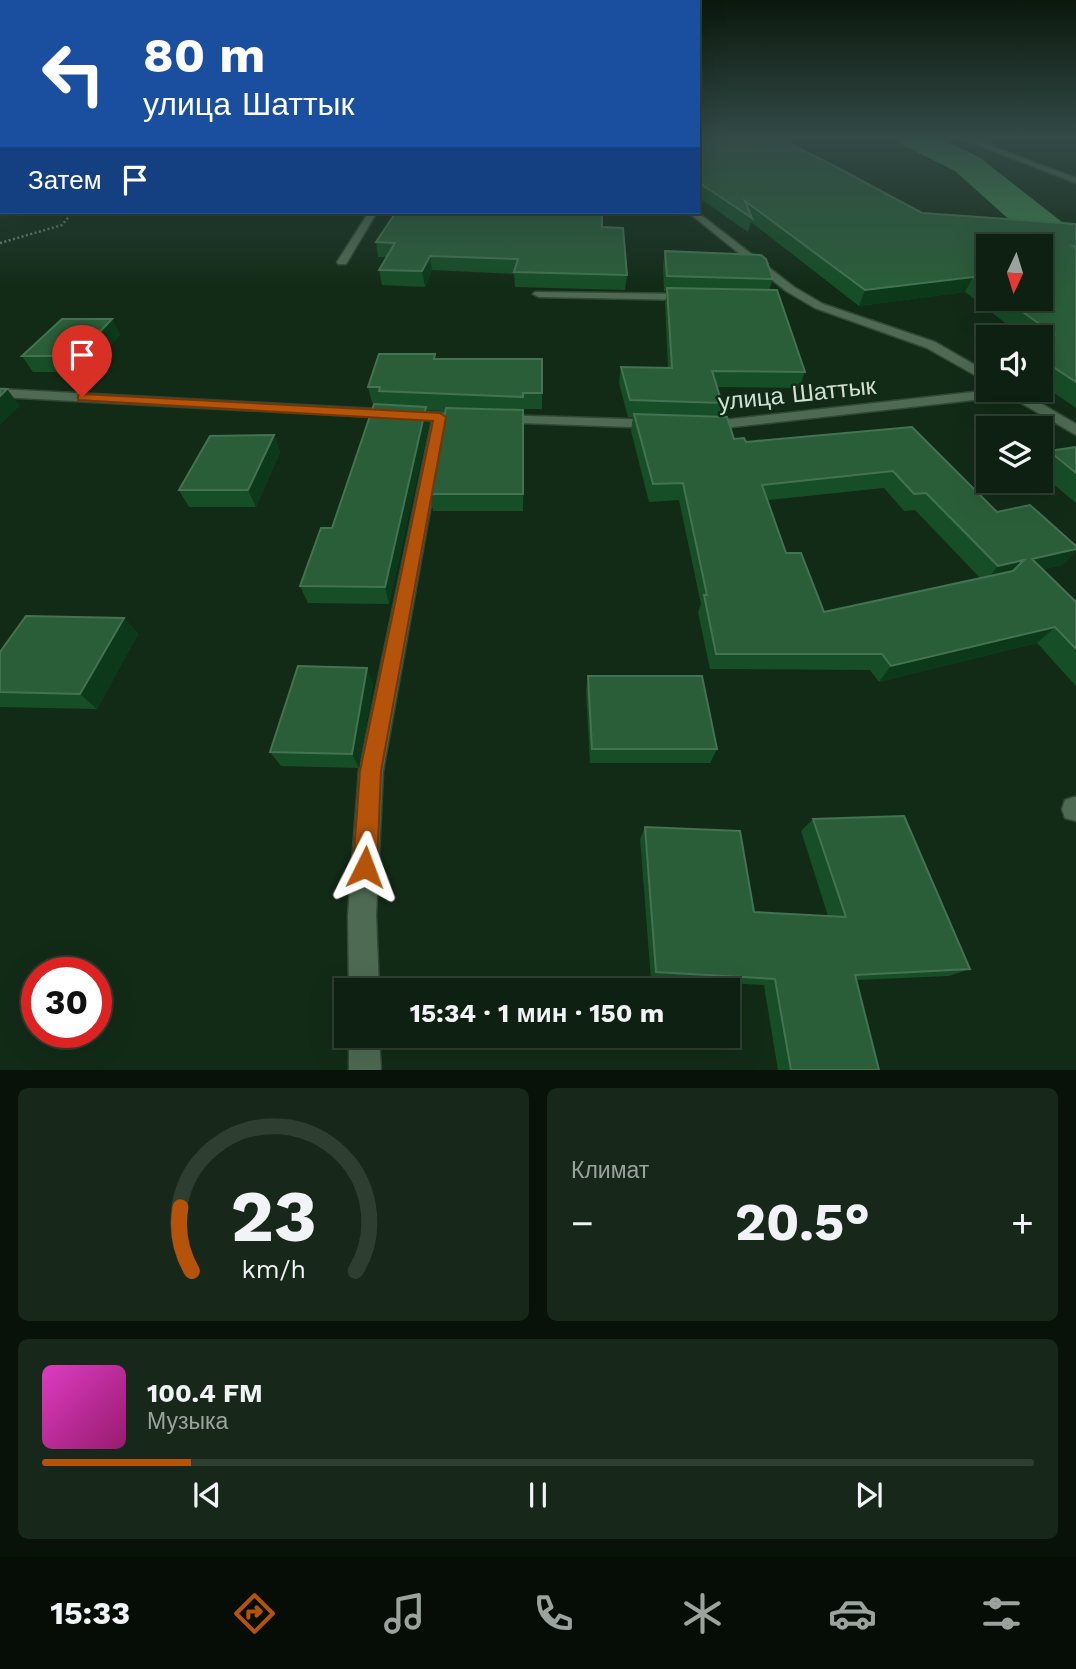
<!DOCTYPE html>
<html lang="ru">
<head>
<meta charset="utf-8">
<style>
	body { margin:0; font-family:"Work Sans",sans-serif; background:#17281a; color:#f1f3f6; height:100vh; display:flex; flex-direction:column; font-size:26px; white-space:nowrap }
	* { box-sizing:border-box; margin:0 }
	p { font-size:23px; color:#9ba39f }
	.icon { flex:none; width:38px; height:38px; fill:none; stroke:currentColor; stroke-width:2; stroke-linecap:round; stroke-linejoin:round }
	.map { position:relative; height:1070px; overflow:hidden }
	.drawer { display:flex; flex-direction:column; gap:18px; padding:18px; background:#081209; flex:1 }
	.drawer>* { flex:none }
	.top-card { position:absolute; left:0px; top:0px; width:700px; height:214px; box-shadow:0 7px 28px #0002,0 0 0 2px #2e3e31; background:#1a4fa0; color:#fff; overflow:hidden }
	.needle { width:46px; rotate:184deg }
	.tools { position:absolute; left:976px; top:234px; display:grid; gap:14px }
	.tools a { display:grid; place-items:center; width:77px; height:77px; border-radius:0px; background:#0e2011; box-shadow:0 7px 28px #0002,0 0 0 2px #2e3e31; font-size:35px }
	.speed { position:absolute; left:21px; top:957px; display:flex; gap:14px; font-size:35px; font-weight:700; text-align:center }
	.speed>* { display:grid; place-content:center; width:91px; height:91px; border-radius:50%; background:#0e2011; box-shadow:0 7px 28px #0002,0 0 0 2px #2e3e31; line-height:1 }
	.speed .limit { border:10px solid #d22; background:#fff; color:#111 }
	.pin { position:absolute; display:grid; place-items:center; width:60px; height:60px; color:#fff; margin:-72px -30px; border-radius:50% 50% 50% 0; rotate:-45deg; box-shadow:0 0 7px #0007 }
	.pin .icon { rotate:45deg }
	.me { position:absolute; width:77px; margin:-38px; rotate:3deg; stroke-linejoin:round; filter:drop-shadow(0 0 5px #0008) }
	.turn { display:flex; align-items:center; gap:24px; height:147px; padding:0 28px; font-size:32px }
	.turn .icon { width:91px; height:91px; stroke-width:2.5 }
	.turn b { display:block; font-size:49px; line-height:60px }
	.then { display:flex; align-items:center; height:66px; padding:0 28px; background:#0003; gap:14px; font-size:26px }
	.big { font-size:52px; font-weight:700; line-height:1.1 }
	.drawer .tile { flex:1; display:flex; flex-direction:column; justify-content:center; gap:10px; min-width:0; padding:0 24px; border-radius:10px; background:#17281a }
	.drawer .dial { align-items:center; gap:0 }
	.dial svg { height:182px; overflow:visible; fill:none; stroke:#2e3e31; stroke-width:7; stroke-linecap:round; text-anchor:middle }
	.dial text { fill:#f1f3f6; stroke:none }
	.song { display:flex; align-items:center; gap:21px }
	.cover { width:84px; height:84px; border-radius:10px; background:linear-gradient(135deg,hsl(310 70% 55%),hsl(320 70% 35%)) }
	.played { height:7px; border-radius:4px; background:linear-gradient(90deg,#b45309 15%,#2e3e31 15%) }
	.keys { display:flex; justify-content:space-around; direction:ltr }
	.heat { display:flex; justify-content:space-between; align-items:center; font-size:38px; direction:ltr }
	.drawer .tiles { flex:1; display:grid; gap:18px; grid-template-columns:1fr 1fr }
	.tile:last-child { grid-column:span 2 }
	.trip { position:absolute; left:334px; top:978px; width:406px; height:70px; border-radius:0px; background:#0e2011; box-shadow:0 7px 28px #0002,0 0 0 2px #2e3e31; font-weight:700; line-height:70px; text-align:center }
	.menu { display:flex; height:112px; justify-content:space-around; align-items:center; background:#060d07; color:#9ba39f }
	.menu .icon { width:49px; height:49px }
	.menu .on { color:#b45309 }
	.menu b { font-size:32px; color:#f1f3f6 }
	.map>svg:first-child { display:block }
</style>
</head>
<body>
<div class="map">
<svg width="1076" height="1071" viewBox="0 0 1076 1071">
	<rect width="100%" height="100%" fill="#122b17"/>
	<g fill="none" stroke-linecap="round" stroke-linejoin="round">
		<!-- river -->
		<path fill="#3d834b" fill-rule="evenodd" d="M896 137H937L979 157 1076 233V269L1060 265 955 171 901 144Z"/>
		<defs>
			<path id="minor" d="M957 137H966L1076 178V183Z
				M369 212H377L346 264H338L337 262Z
				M688 212H697L794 287 823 304 935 342 989 373V383L927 348 815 308 786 291Z
				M535 292 687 294 693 297 687 300 539 297 533 294Z
				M0 389 468 414 475 418 468 422 446 421 383 771 376 915 379 990H349L348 915 359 771 432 420 0 397Z
				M991 390H1018L1076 424V435L1009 396 706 430 699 426 706 422Z
				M499 415 657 420 664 424 657 428 494 422 492 419Z
				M1074 797H1076V821L1065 818 1062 809 1065 800Z
				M349 1036H379L381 1071H349Z"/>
		</defs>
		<!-- minor casing -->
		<use href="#minor" stroke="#314835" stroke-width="3"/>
		<!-- path -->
		<path stroke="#6f8372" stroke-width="2.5" stroke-dasharray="2 2.5" stroke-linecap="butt" d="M0 243 62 225 71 214 66 212"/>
		<!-- minor -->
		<use href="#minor" fill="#4e6a52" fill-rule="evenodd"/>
	</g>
	<!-- wall -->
	<path fill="#164e27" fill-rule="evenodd" d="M698 137 922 213 1076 224V408L1041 384V338H1025L965 292 859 306 751 222 748 232 698 197ZM989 247 1041 299H989Z
		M602 227 627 275 625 290 515 287 514 274 432 270 425 287 382 285 379 270 386 257H378L376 242Z
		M665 251 773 279 769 290 805 372 799 388 717 387 722 403 719 416 734 439 746 442 912 427 997 512 1076 546V551L1062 565 1043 569 1076 602V686L1037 643 879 682 870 670 710 669 698 612 701 604 679 500 649 502 631 431 633 417H628L619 383 621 367 668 368 665 303 667 291H664L663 266ZM884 488 904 511 915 510 980 578 824 612 786 553 768 500Z
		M112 319 120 335 87 372H33L22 356Z
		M436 359H542V409H524L523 511H433L430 494 445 411 427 410 429 423 389 604 308 603 300 586 332 528 382 404 372 403 368 387Z
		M274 435 280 452 256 507H189L179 490Z
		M1076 447V503L1041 474V461L1049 451Z
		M124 618 138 634 97 709 0 707V652Z
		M588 676 717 749 710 763H590L586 691Z
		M373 683 359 768 281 766 270 752Z
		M813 819 970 969 949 976 857 980 879 1070H778L764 985 651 979 640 839 645 827 754 912 828 916 801 831Z"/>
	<!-- shaded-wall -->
	<path fill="#0c3919" d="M0 157H2V172L0 173Z
		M430 256 432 270 425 287 422 271Z
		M973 277 965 292 859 306 865 290Z
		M112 319 120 335 87 372 77 356Z
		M7 389 20 406 0 425V396Z
		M426 407 429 423 389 604 385 587Z
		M274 435 280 452 256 507 248 490Z
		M1076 549V551L1062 565 1017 575 1032 559Z
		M1024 560 1009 577 984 583 998 566Z
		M124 618 138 634 97 709 80 694Z
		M1055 627 1037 643 879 682 891 666Z
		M367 668 373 683 359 768 352 754Z"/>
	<!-- building -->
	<path fill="#2a5e39" stroke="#447252" stroke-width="2" fill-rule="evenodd" d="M0 137H2V157H0Z
		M698 137H775L825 161 922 213 1076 224V246H1073L1076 249V382L1041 359V338H1030L1054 334 1004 299H1041V247H989V288L973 277 865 290 745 201 752 218 698 182Z
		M396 212H602V227L623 228 627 275 514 272 518 259 430 256 422 271 379 270 395 243 376 242Z
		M665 251 761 255 766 259 773 279 667 276Z
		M667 288 777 290 805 372 712 371 722 403 630 400 621 367 672 368Z
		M62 319H112L77 356H22Z
		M379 354H435L434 359H542V393H523V397L379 391 380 387H368Z
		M0 389H7L0 396Z
		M374 404 426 407 385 587 300 586 321 528H332Z
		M446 408 523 410V494H430Z
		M634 414 727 417 734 439 744 438 746 442 912 427 997 512 1030 505 1076 546V549L1032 559 1076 602V649L1055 627 891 666 882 654H716L704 595H707L683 483 653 484ZM893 471 914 494 926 493 998 566 1024 560 1013 571 824 612 801 553H786L762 485Z
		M274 435 248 490H179L210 436Z
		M1076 447V473L1049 451Z
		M26 616 124 618 80 694 0 692V652Z
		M298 666 367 668 352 754 270 752Z
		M588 676H702L717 749H592Z
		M904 816 970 969 855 975 879 1070H791L775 979 656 972 645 827 740 831 754 912 846 917 813 819Z"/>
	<!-- sky -->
	<linearGradient id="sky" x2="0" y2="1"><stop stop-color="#0a180d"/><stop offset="0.48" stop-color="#334a47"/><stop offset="1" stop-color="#334a47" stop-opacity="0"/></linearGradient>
	<rect width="1076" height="287" fill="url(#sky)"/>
	<!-- route -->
	<path fill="#b45309" stroke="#753606" stroke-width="2" d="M82 394 440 413 446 417 381 771 377 867 374 876 365 879 357 876 353 867 360 771 433 421 78 400V395Z"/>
	<g text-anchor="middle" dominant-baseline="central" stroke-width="5" stroke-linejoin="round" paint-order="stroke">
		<!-- street labels -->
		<g font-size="24" fill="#d1e0d3" stroke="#122b17">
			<text transform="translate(797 394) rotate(-6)">улица Шаттык</text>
		</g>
	</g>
</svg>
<div class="tools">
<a><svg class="needle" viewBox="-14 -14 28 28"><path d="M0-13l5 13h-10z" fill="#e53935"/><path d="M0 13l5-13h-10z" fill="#9ba39f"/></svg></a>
<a><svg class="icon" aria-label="sound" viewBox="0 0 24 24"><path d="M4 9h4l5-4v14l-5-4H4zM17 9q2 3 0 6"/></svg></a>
<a><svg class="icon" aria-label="layers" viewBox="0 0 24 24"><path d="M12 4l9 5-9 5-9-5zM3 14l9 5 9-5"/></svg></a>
</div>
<div class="speed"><div class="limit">30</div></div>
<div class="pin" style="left:82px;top:397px;background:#d93025"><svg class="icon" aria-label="arrive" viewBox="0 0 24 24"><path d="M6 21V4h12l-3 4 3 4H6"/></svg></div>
<svg class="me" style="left:365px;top:867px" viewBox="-20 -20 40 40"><path d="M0-17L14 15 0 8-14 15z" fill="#b45309" stroke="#fff" stroke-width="4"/></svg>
<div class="trip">15:34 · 1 мин · 150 m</div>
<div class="top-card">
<div class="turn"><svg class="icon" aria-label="left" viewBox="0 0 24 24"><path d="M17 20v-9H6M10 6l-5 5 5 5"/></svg><div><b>80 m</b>улица Шаттык</div></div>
<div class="then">Затем<svg class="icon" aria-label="arrive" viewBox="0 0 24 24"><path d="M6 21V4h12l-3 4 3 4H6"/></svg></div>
</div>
</div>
<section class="drawer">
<div class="tiles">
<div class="tile dial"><svg viewBox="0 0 100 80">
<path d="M14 69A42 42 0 1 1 86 69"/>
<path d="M14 69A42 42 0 0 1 9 41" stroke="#b45309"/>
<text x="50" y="56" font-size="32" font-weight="700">23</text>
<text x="50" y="72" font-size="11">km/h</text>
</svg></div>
<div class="tile"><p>Климат</p>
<div class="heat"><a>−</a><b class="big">20.5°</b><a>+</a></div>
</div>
<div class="tile">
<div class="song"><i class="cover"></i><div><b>100.4 FM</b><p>Музыка</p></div></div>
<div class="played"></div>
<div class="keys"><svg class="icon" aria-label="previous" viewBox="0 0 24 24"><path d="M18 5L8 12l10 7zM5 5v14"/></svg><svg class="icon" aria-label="pause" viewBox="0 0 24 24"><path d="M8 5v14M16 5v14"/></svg><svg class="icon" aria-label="next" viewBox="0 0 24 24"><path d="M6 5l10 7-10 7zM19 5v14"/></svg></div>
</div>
</div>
</section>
<nav class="menu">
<b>15:33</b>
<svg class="icon on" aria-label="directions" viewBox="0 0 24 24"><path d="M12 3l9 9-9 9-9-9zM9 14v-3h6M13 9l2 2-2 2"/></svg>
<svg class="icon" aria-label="music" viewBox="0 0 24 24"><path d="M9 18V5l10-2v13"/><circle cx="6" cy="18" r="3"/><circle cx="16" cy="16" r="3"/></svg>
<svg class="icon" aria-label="phone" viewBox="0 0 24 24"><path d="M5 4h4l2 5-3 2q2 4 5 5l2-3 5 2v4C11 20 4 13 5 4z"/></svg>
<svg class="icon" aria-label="climate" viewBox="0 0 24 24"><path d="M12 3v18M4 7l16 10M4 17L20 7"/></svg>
<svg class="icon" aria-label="car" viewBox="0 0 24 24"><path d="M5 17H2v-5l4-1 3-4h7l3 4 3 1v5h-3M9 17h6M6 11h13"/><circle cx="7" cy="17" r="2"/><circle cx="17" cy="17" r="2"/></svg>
<svg class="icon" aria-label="filters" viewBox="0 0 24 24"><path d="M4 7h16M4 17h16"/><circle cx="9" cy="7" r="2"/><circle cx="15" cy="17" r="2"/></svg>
</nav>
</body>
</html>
